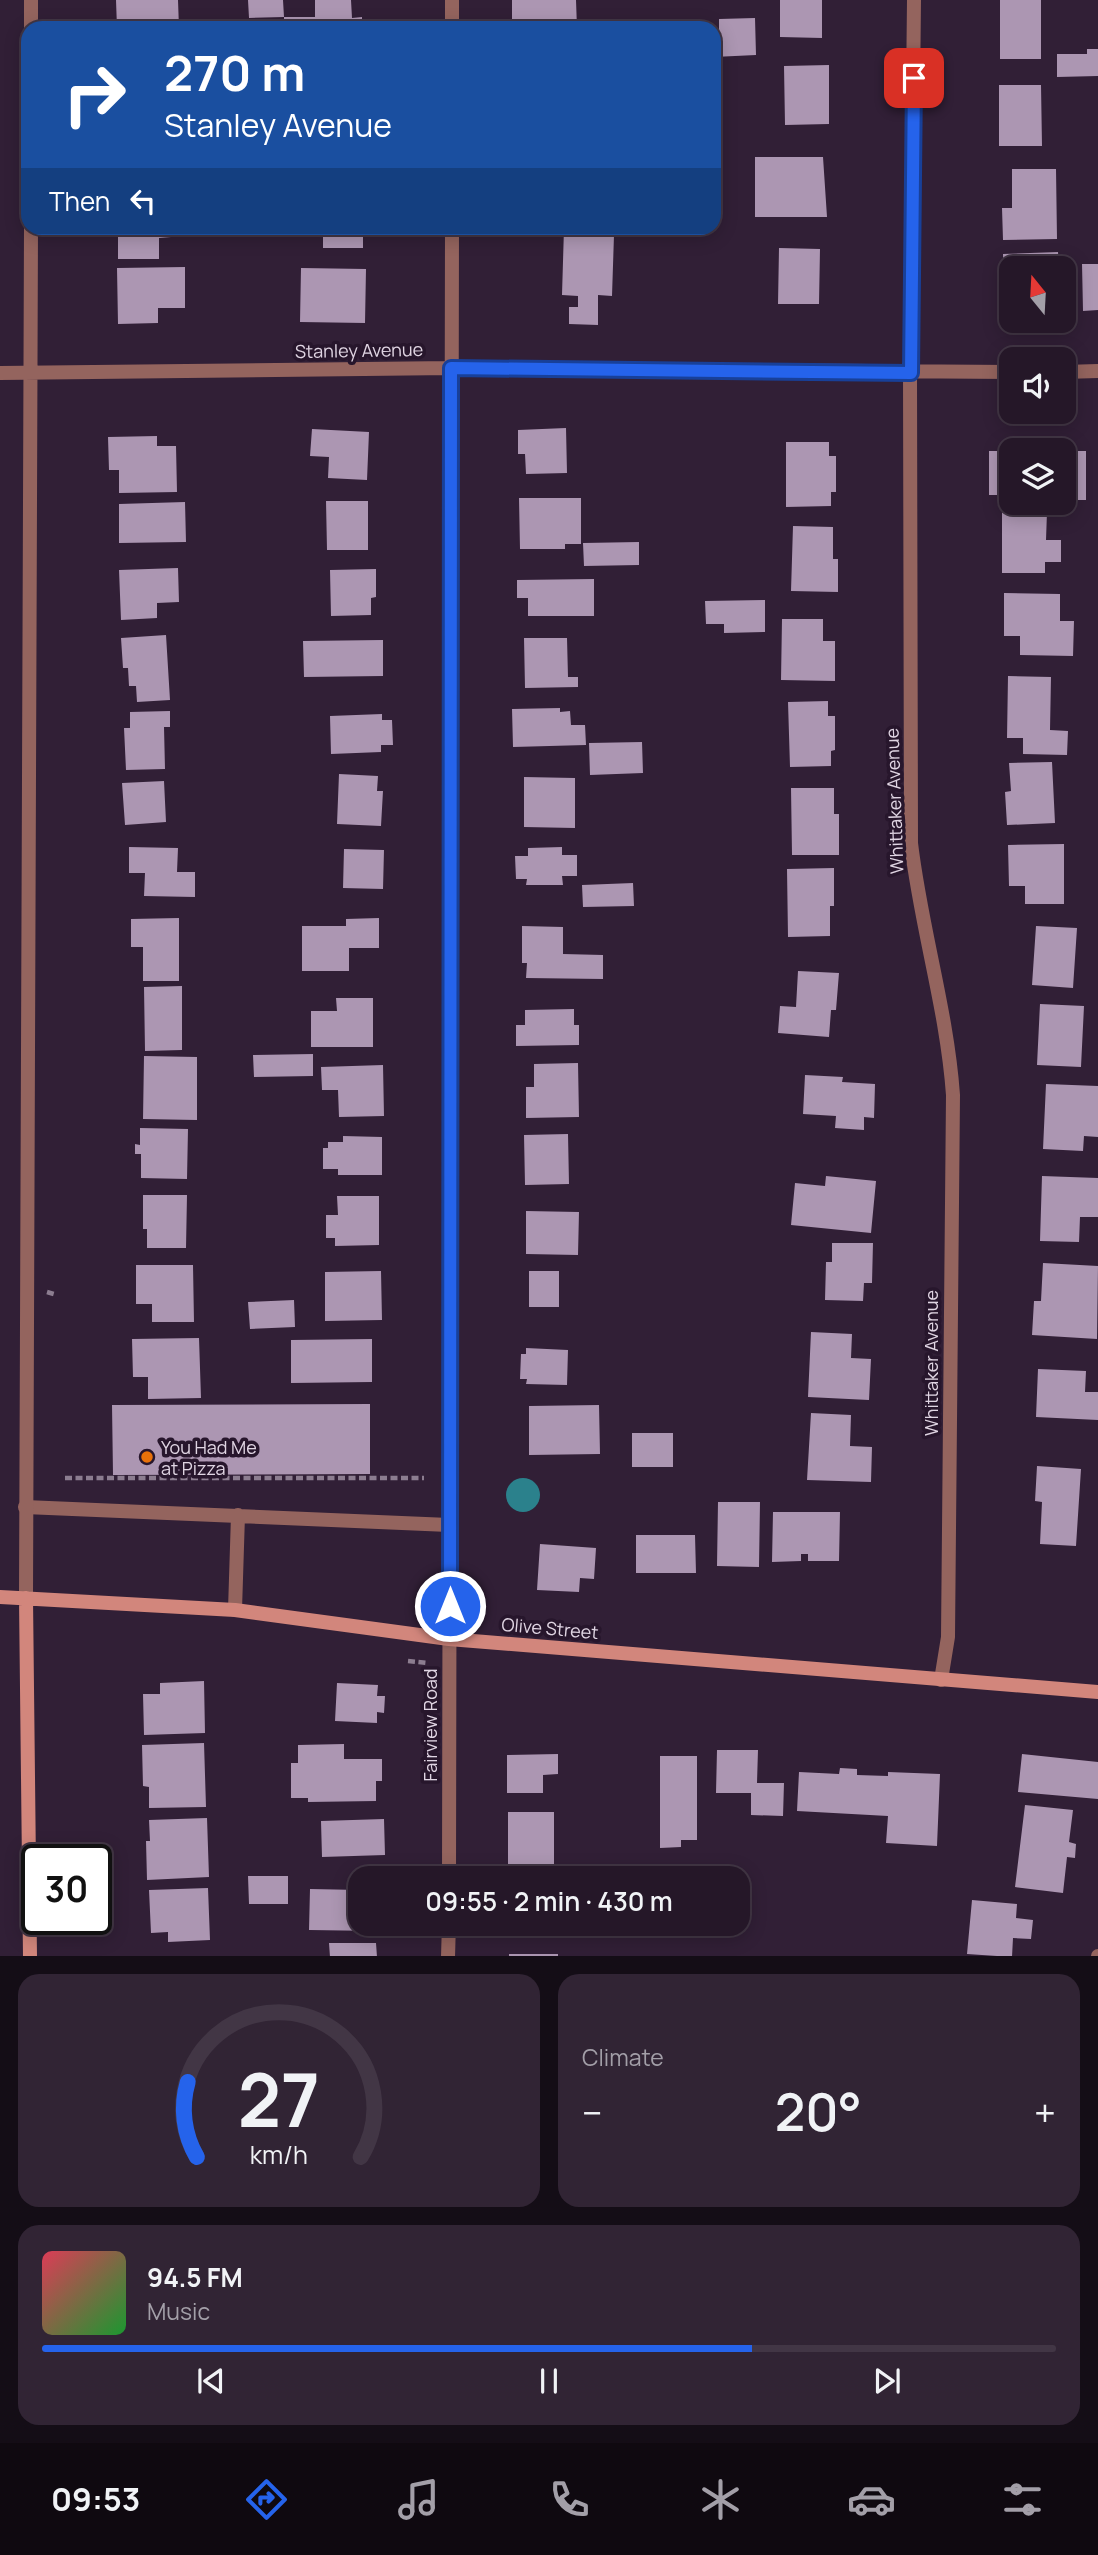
<!DOCTYPE html>
<html lang="en">
<head>
<meta charset="utf-8">
<style>
	body { margin:0; font-family:Manrope,sans-serif; background:#312434; color:#f1f3f6; height:100vh; display:flex; flex-direction:column; font-size:26px; white-space:nowrap }
	* { box-sizing:border-box; margin:0 }
	p { font-size:23px; color:#a39fa8 }
	.icon { flex:none; width:38px; height:38px; fill:none; stroke:currentColor; stroke-width:2; stroke-linecap:round; stroke-linejoin:round }
	.map { position:relative; height:1956px; overflow:hidden }
	.sheet { display:flex; flex-direction:column; gap:18px; padding:18px; background:#140d16; flex:1 }
	.sheet>* { flex:none }
	.top-card { position:absolute; left:21px; top:21px; width:700px; height:214px; border-radius:21px; box-shadow:0 4px 18px #0003,0 0 0 2px #423645; background:#1a4fa0; color:#fff; overflow:hidden }
	.needle { width:46px; rotate:342deg }
	.controls { position:absolute; left:999px; top:256px; display:grid; gap:14px }
	.controls a { display:grid; place-items:center; width:77px; height:77px; border-radius:14px; background:#251728; box-shadow:0 4px 18px #0003,0 0 0 2px #423645; font-size:35px }
	.speed { position:absolute; left:21px; top:1844px; display:flex; gap:14px; font-size:35px; font-weight:700; text-align:center }
	.speed>* { display:grid; place-content:center; width:91px; height:91px; border-radius:50%; background:#251728; box-shadow:0 4px 18px #0003,0 0 0 2px #423645; line-height:1 }
	.speed .limit { border:4px solid #111; border-radius:10px; background:#fff; color:#111 }
	.pin { position:absolute; display:grid; place-items:center; width:60px; height:60px; color:#fff; margin:-30px; border-radius:14px; box-shadow:0 4px 10px #0006 }
	.me { position:absolute; width:77px; margin:-38px; rotate:0deg; stroke-linejoin:round; filter:drop-shadow(0 0 5px #0008) }
	.turn { display:flex; align-items:center; gap:24px; height:147px; padding:0 28px; font-size:32px }
	.turn .icon { width:91px; height:91px; stroke-width:2.5 }
	.turn b { display:block; font-size:49px; line-height:60px }
	.then { display:flex; align-items:center; height:66px; padding:0 28px; background:#0003; gap:14px; font-size:26px }
	.big { font-size:52px; font-weight:600; line-height:1.1 }
	.sheet .tile { flex:1; display:flex; flex-direction:column; justify-content:center; gap:10px; min-width:0; padding:0 24px; border-radius:21px; background:#312434 }
	.sheet .dial { align-items:center; gap:0 }
	.dial svg { height:182px; overflow:visible; fill:none; stroke:#423645; stroke-width:7; stroke-linecap:round; text-anchor:middle }
	.dial text { fill:#f1f3f6; stroke:none }
	.song { display:flex; align-items:center; gap:21px }
	.cover { width:84px; height:84px; border-radius:10px; background:linear-gradient(135deg,hsl(350 70% 55%),hsl(130 70% 35%)) }
	.played { height:7px; border-radius:4px; background:linear-gradient(90deg,#2563eb 70%,#423645 70%) }
	.keys { display:flex; justify-content:space-around; direction:ltr }
	.heat { display:flex; justify-content:space-between; align-items:center; font-size:38px; direction:ltr }
	.sheet .tiles { flex:1; display:grid; gap:18px; grid-template-columns:1fr 1fr }
	.tile:last-child { grid-column:span 2 }
	.trip { position:absolute; left:348px; top:1866px; width:402px; height:70px; border-radius:21px; background:#251728; box-shadow:0 4px 18px #0003,0 0 0 2px #423645; font-weight:600; line-height:70px; text-align:center }
	.dock { display:flex; height:112px; justify-content:space-around; align-items:center; background:#0f0910; color:#a39fa8 }
	.dock .icon { width:49px; height:49px }
	.dock .on { color:#2563eb }
	.dock b { font-size:32px; color:#f1f3f6 }
	.map>svg:first-child { display:block }
</style>
</head>
<body>
<div class="map">
<svg width="1098" height="1957" viewBox="0 0 1098 1957">
	<rect width="100%" height="100%" fill="#311f36"/>
	<!-- water -->
	<path fill="#2b818c" d="M506 1495a17 17 0 1 1 34 0a17 17 0 1 1-34 0Z"/>
	<!-- building -->
	<path fill="#ac96b2" d="M116 0H178L179 28H117Z
		M248 0H283L284 17H315V0H351L352 18 362 17V28H284V17L249 18Z
		M512 0H576L577 28H512Z
		M780 0H822V38L780 37Z
		M1000 0H1041V59H1000Z
		M755 18 756 55 714 57V34H719V19Z
		M1087 49H1098V76L1057 77V54H1087Z
		M829 65V124L785 125 784 66Z
		M999 85H1041L1042 146H999Z
		M755 157H823L827 217H755Z
		M1012 169H1056L1057 239 1003 240 1002 208H1012Z
		M110 228H171V237L159 238V259H118V237H110Z
		M323 228H363V248H323Z
		M564 228H626L625 235H614L612 296 598 295V325L569 324V307H578V296L562 295Z
		M779 248 820 249 819 304H778Z
		M1058 252 1059 268H1012V293L1004 294 1003 254Z
		M1082 264H1098V310L1083 311Z
		M185 267V308H158V323L118 324 117 268Z
		M301 268 366 269 365 323 300 322Z
		M566 428 567 473 526 474 525 454H518V430Z
		M312 429 369 432 367 480 328 478 329 457 310 456Z
		M157 436V446H176L177 492 119 493V470H109L108 437Z
		M786 442H829V456H836V492H831V506L786 507Z
		M989 451H1012V495H989Z
		M1064 451H1086V500H1064Z
		M519 498H581V544H565V549H520Z
		M326 501H368V550H327Z
		M185 502 186 542 119 543V504Z
		M1002 512H1047L1046 540H1061V562H1045V573H1002Z
		M793 526 833 527V559H838V592L791 591Z
		M639 542V565L584 566 583 543Z
		M178 568 179 602 157 603V618L121 620 119 570Z
		M376 569V597L371 598V615L331 616 330 570Z
		M594 579V616H528V598H517V580Z
		M1004 593 1060 594V621H1074L1073 656 1020 655V636H1004Z
		M765 600V632L724 633V624H706L705 601Z
		M782 619H823V641H835V681L781 680Z
		M166 635 170 700 137 702 136 686H129L128 668H123L121 638Z
		M524 638H567L568 677H578V687L525 688Z
		M383 640V676L304 677 303 641Z
		M1008 676 1051 677 1050 730 1068 731 1067 755 1023 754V738H1007Z
		M828 701V716H835V750L831 751V766L790 767 788 702Z
		M560 708V712L570 711 571 725H585L586 745 513 747 512 709Z
		M170 711V727H164L165 769 126 770 124 728H130V712Z
		M382 714V720H392L393 745H381V752L331 754 330 716Z
		M642 742 643 773 590 775 589 743Z
		M1052 762 1055 823 1007 825 1005 792 1011 791 1009 763Z
		M339 774 378 776 377 791H383L381 826 337 824Z
		M524 777 575 778V828L524 827Z
		M164 781 166 822 125 825 122 783Z
		M791 788H834V814H839V855H792Z
		M1064 844V904H1025V886H1009L1008 845Z
		M129 847 178 848 177 872H195V897L144 896 145 873H129Z
		M562 847V855H577V876H562L563 885H526L527 879H516L515 856H528V848Z
		M344 849 384 850 383 889 343 888Z
		M834 868V906H830V936L788 937 787 869Z
		M633 883 634 906 583 907 582 885Z
		M179 918V981H143V947H131V919Z
		M379 918V948H349V971H302V926H346V919Z
		M522 926 563 927V954L603 955V979L526 978 527 963H522Z
		M1036 926 1077 928 1073 988 1032 985Z
		M798 971 839 973 836 1010H831L829 1037 778 1033 780 1006 796 1007Z
		M182 986V1050L145 1051 144 987Z
		M336 998H373V1047H311V1011H337Z
		M1040 1004 1084 1006 1081 1067 1037 1065Z
		M574 1009V1025H579V1045L516 1046V1025H525V1010Z
		M313 1054V1076L254 1077 253 1055Z
		M144 1056 197 1057V1120L143 1119Z
		M578 1063 579 1117 526 1118V1087H534V1064Z
		M383 1065 384 1116 339 1117 338 1090H322L321 1067Z
		M805 1075 843 1077 842 1082 875 1084 874 1118 864 1117V1130L835 1128 836 1116 803 1114Z
		M1046 1084 1098 1086V1137L1084 1136 1083 1151 1043 1149Z
		M140 1128 188 1129 187 1179 141 1178V1154H135V1144L140 1145Z
		M568 1134 569 1184 525 1185 524 1135Z
		M343 1136 382 1137V1175H338V1169H323V1148H328V1142H343Z
		M826 1176 876 1181 871 1233 791 1225 795 1183 825 1186Z
		M1042 1176 1098 1178V1217H1080L1079 1242 1040 1241Z
		M143 1195H187L186 1248H147V1229H143Z
		M337 1196H379V1245L335 1246V1238H326V1215H338Z
		M526 1211 579 1212 578 1255 526 1254Z
		M832 1243H873L872 1283H864L863 1301 825 1300 826 1262H832Z
		M1043 1263 1098 1266 1097 1339 1032 1335 1034 1301H1041Z
		M136 1265H193L194 1322H152V1304H136Z
		M381 1271 382 1320 325 1321V1272Z
		M529 1271H559V1307H529Z
		M294 1300 295 1327 250 1329 248 1302Z
		M811 1332 852 1334 851 1358 871 1359 869 1400 808 1397Z
		M199 1338 201 1398 148 1399V1377H133L132 1339Z
		M372 1339V1382L291 1383V1340Z
		M526 1348 568 1350 567 1385 526 1384 527 1379H520L521 1354H526Z
		M1038 1369 1086 1371 1085 1392H1098V1420L1036 1417Z
		M370 1404V1474L113 1475 112 1405Z
		M599 1405 600 1454 529 1455V1406Z
		M811 1413 851 1415 850 1446 872 1447 871 1482 807 1480Z
		M632 1433H673V1467H632Z
		M1037 1466 1081 1469 1076 1546 1040 1544 1042 1502 1035 1501Z
		M718 1502H760L759 1567 717 1566Z
		M773 1512H840L839 1561H808V1554H801V1561L772 1562Z
		M636 1535H695L696 1573H636Z
		M540 1544 596 1548 594 1579 580 1578 579 1592 537 1590Z
		M204 1681 205 1733 144 1735 143 1694H160V1683Z
		M337 1683 378 1685 377 1696H385L384 1713 377 1712V1723L335 1721Z
		M204 1743 206 1807 149 1808V1787L143 1786 142 1745Z
		M344 1744V1759H382V1781H376V1801L308 1802V1798H291V1763H298V1745Z
		M717 1750H758L757 1783H784L783 1816 751 1815V1793H716Z
		M558 1754V1774L543 1775V1793H507V1755Z
		M1022 1754 1098 1762V1799L1018 1792Z
		M660 1756H697V1840H681V1847L660 1848Z
		M840 1768 857 1769V1775L888 1776V1772L940 1774 937 1846 886 1843 888 1816 797 1811 799 1772 839 1774Z
		M1025 1805 1073 1810 1069 1842 1076 1844 1075 1858 1067 1857 1063 1893 1015 1887Z
		M508 1812H554V1869H508Z
		M207 1818 209 1877 147 1880 146 1841H150L149 1820Z
		M384 1819 385 1855 322 1857 321 1821Z
		M248 1876H288V1904H249Z
		M208 1888 210 1940 168 1942V1932L151 1933 149 1890Z
		M310 1889 360 1890V1923H377V1931L309 1930Z
		M972 1900 1017 1904 1016 1918 1033 1920 1031 1939 1013 1938 1012 1957 967 1954Z
		M329 1943H376L377 1957H330Z
		M509 1954H558V1957H509Z"/>
	<g fill="none" stroke-linecap="round" stroke-linejoin="round">
		<!-- path -->
		<path stroke="#8c7d90" stroke-width="4.5" stroke-dasharray="7 3.5" stroke-linecap="butt" d="M47 1292 57 1295
			M65 1478H424
			M408 1661 428 1663"/>
		<!-- lane -->
		<path stroke="#94645e" stroke-width="14" d="M25 1507 449 1525
			M235 1610 238 1515"/>
		<!-- street -->
		<path stroke="#94645e" stroke-width="14" d="M452 0V28
			M914 0 910 373 911 843C921 928 947 1010 953 1095L948 1637 941 1680
			M31 28V0
			M1064 372 1098 371
			M0 373 451 368 1012 372
			M26 1598 31 228
			M449 1878 452 228
			M448 1957 449 1923
			M1098 1957V1956"/>
		<!-- secondary -->
		<path stroke="#d2867c" stroke-width="14" d="M0 1597 235 1610 449 1639 1098 1692
			M26 1598 30 1957"/>
	</g>
	<g fill="none" stroke-linecap="round" stroke-linejoin="round">
		<defs>
			<path id="route" d="M450 1606 451 368 911 373 914 78"/>
		</defs>
		<!-- route casing -->
		<use href="#route" stroke="#184099" stroke-width="18"/>
		<!-- route -->
		<use href="#route" stroke="#2563eb" stroke-width="12"/>
	</g>
	<!-- markers -->
	<circle fill="#e8710a" stroke="#27162c" stroke-width="2.5" cx="147" cy="1457" r="7"/>
	<g text-anchor="middle" dominant-baseline="central" stroke-width="7" stroke-linejoin="round" paint-order="stroke">
		<!-- street labels -->
		<g font-size="18" fill="#e0d5e3" stroke="#27162c">
			<text transform="translate(359 350) rotate(-1)">Stanley Avenue</text>
			<text transform="translate(894 801) rotate(-92)">Whittaker Avenue</text>
			<text transform="translate(931 1363) rotate(-90)">Whittaker Avenue</text>
			<text transform="translate(550 1628) rotate(5)">Olive Street</text>
			<text transform="translate(430 1725) rotate(-90)">Fairview Road</text>
		</g>
		<!-- poi labels -->
		<g font-size="18" fill="#e0d5e3" stroke="#27162c" text-anchor="start">
			<text x="161" y="1447">You Had Me<tspan x="161" dy="21">at Pizza</tspan></text>
		</g>
	</g>
</svg>
<div class="controls">
<a><svg class="needle" viewBox="-14 -14 28 28"><path d="M0-13l5 13h-10z" fill="#e53935"/><path d="M0 13l5-13h-10z" fill="#a39fa8"/></svg></a>
<a><svg class="icon" aria-label="sound" viewBox="0 0 24 24"><path d="M4 9h4l5-4v14l-5-4H4zM17 9q2 3 0 6"/></svg></a>
<a><svg class="icon" aria-label="layers" viewBox="0 0 24 24"><path d="M12 4l9 5-9 5-9-5zM3 14l9 5 9-5"/></svg></a>
</div>
<div class="speed"><div class="limit">30</div></div>
<div class="pin" style="left:914px;top:78px;background:#d93025"><svg class="icon" aria-label="arrive" viewBox="0 0 24 24"><path d="M6 21V4h12l-3 4 3 4H6"/></svg></div>
<svg class="me" style="left:450px;top:1606px" viewBox="-20 -20 40 40"><circle r="17" fill="#2563eb" stroke="#fff" stroke-width="3"/><path d="M0-11L8 9 0 5-8 9z" fill="#fff"/></svg>
<div class="trip">09:55 · 2 min · 430 m</div>
<div class="top-card">
<div class="turn"><svg class="icon" aria-label="right" viewBox="0 0 24 24"><path d="M7 20v-9h11M14 6l5 5-5 5"/></svg><div><b>270 m</b>Stanley Avenue</div></div>
<div class="then">Then<svg class="icon" aria-label="left" viewBox="0 0 24 24"><path d="M17 20v-9H6M10 6l-5 5 5 5"/></svg></div>
</div>
</div>
<section class="sheet">
<div class="tiles">
<div class="tile dial"><svg viewBox="0 0 100 80">
<path d="M14 69A42 42 0 1 1 86 69"/>
<path d="M14 69A42 42 0 0 1 10 36" stroke="#2563eb"/>
<text x="50" y="56" font-size="32" font-weight="700">27</text>
<text x="50" y="72" font-size="11">km/h</text>
</svg></div>
<div class="tile"><p>Climate</p>
<div class="heat"><a>−</a><b class="big">20°</b><a>+</a></div>
</div>
<div class="tile">
<div class="song"><i class="cover"></i><div><b>94.5 FM</b><p>Music</p></div></div>
<div class="played"></div>
<div class="keys"><svg class="icon" aria-label="previous" viewBox="0 0 24 24"><path d="M18 5L8 12l10 7zM5 5v14"/></svg><svg class="icon" aria-label="pause" viewBox="0 0 24 24"><path d="M8 5v14M16 5v14"/></svg><svg class="icon" aria-label="next" viewBox="0 0 24 24"><path d="M6 5l10 7-10 7zM19 5v14"/></svg></div>
</div>
</div>
</section>
<nav class="dock">
<b>09:53</b>
<svg class="icon on" aria-label="directions" viewBox="0 0 24 24"><path d="M12 3l9 9-9 9-9-9zM9 14v-3h6M13 9l2 2-2 2"/></svg>
<svg class="icon" aria-label="music" viewBox="0 0 24 24"><path d="M9 18V5l10-2v13"/><circle cx="6" cy="18" r="3"/><circle cx="16" cy="16" r="3"/></svg>
<svg class="icon" aria-label="phone" viewBox="0 0 24 24"><path d="M5 4h4l2 5-3 2q2 4 5 5l2-3 5 2v4C11 20 4 13 5 4z"/></svg>
<svg class="icon" aria-label="climate" viewBox="0 0 24 24"><path d="M12 3v18M4 7l16 10M4 17L20 7"/></svg>
<svg class="icon" aria-label="car" viewBox="0 0 24 24"><path d="M5 17H2v-5l4-1 3-4h7l3 4 3 1v5h-3M9 17h6M6 11h13"/><circle cx="7" cy="17" r="2"/><circle cx="17" cy="17" r="2"/></svg>
<svg class="icon" aria-label="filters" viewBox="0 0 24 24"><path d="M4 7h16M4 17h16"/><circle cx="9" cy="7" r="2"/><circle cx="15" cy="17" r="2"/></svg>
</nav>
</body>
</html>
